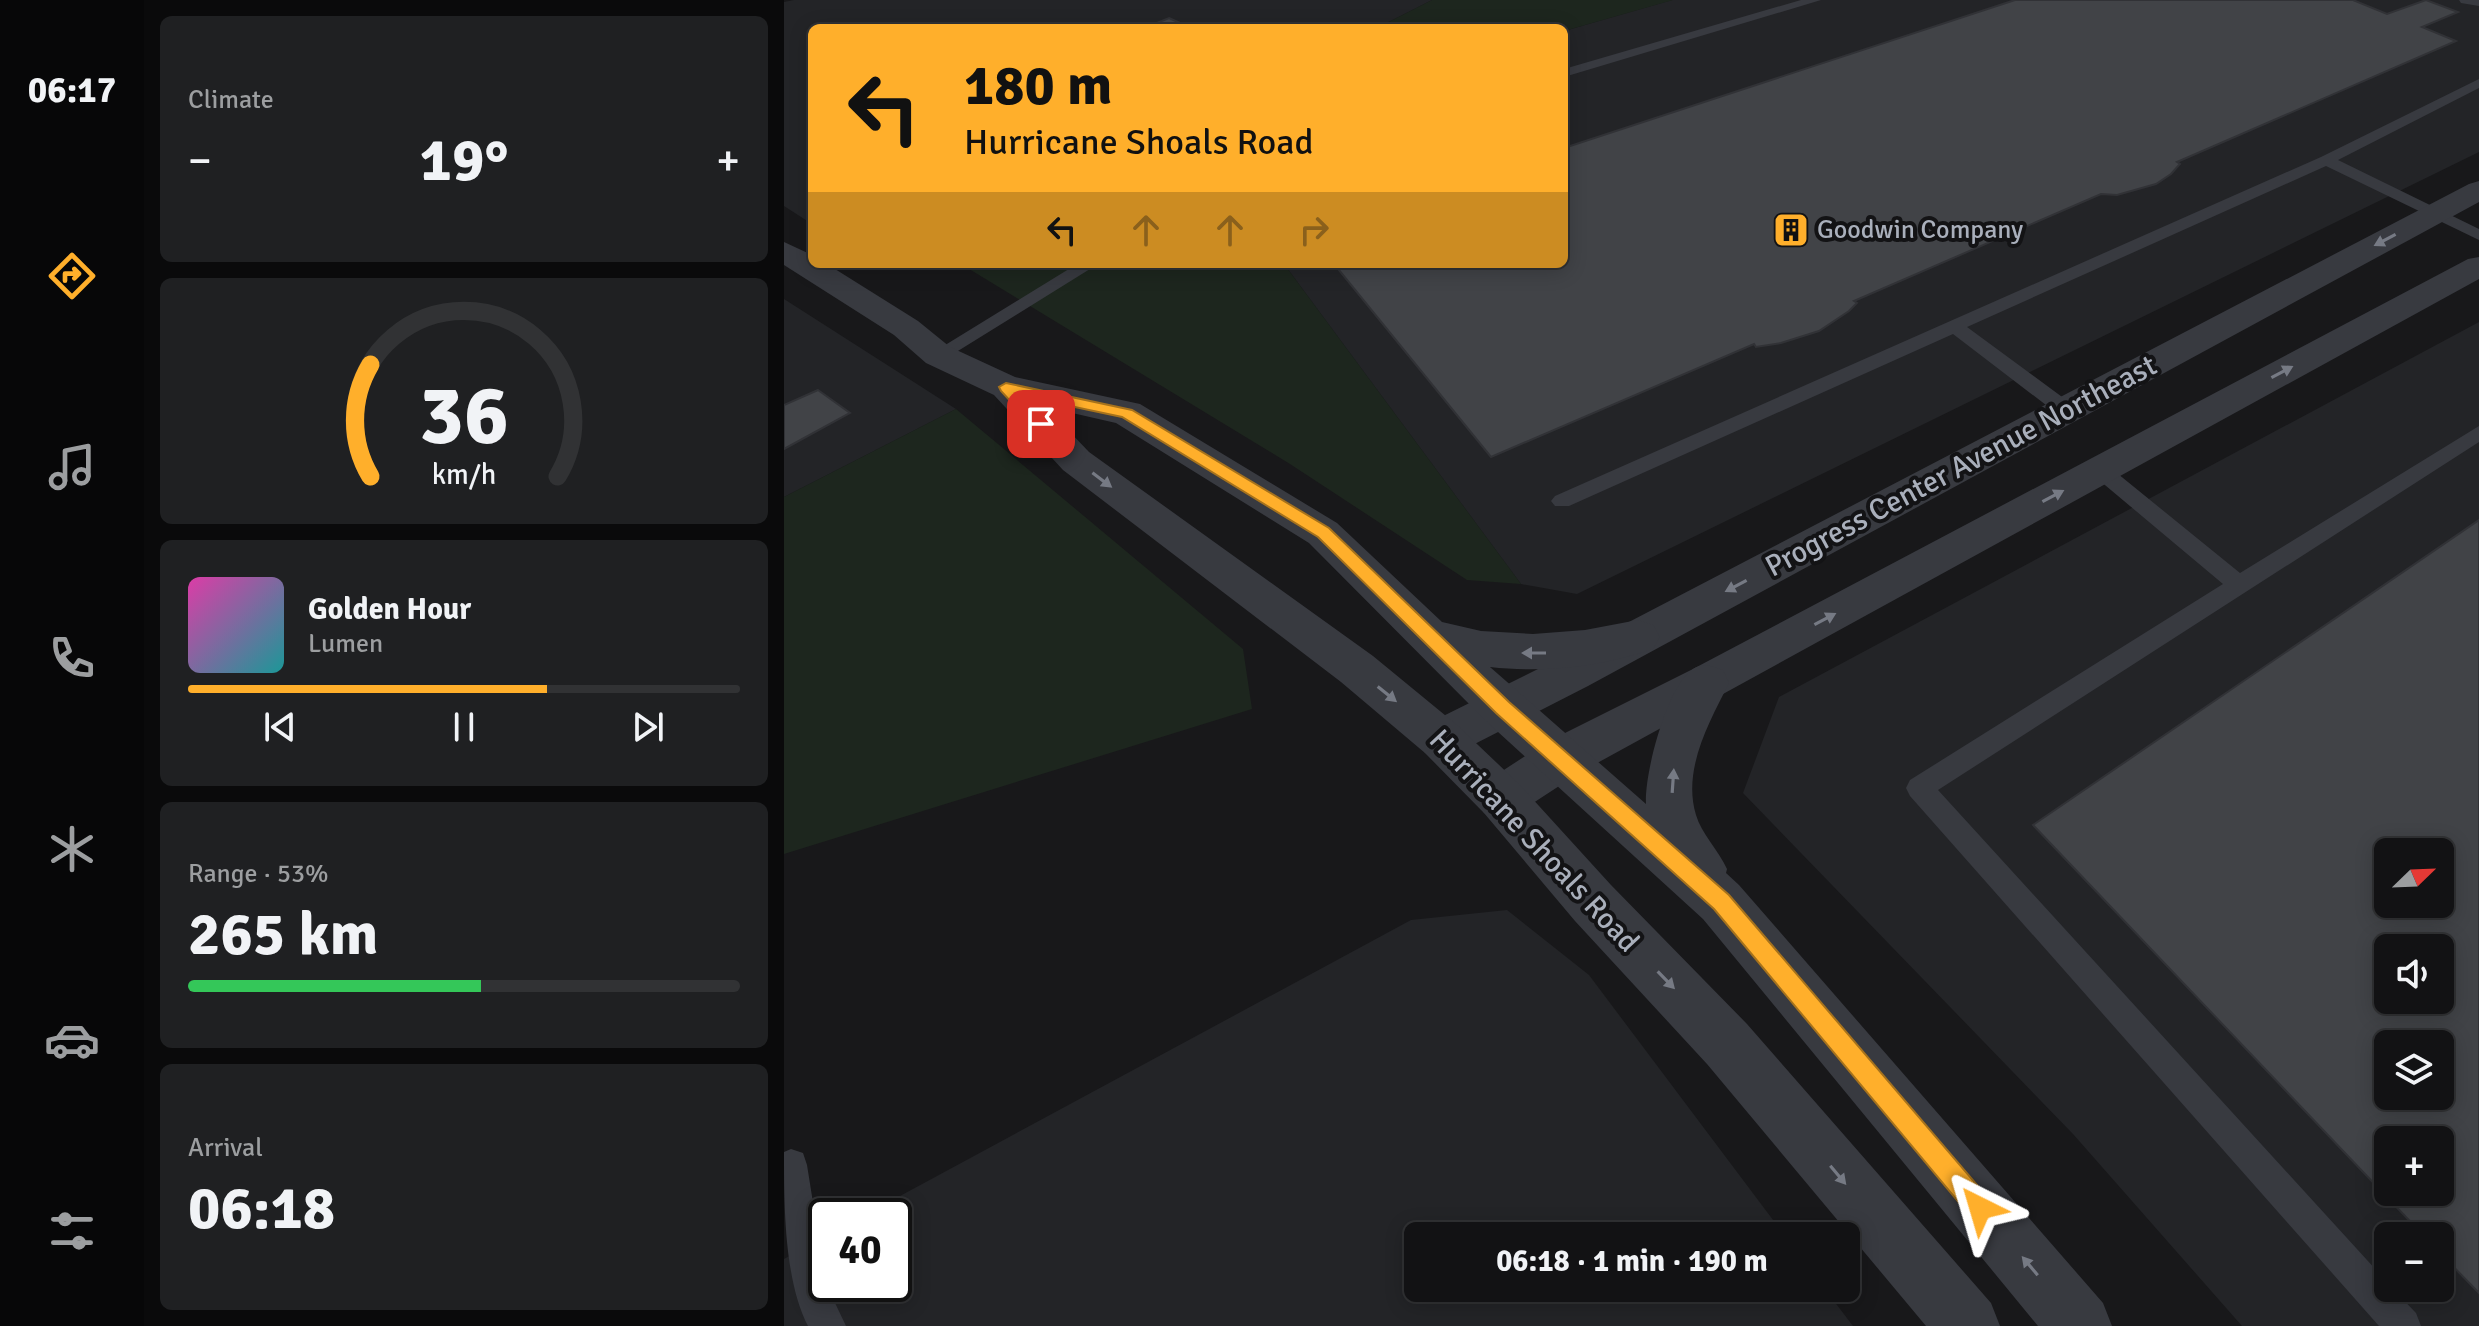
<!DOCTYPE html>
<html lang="en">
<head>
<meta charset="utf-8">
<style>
	body { margin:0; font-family:Signika,sans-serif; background:#1f2022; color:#f1f3f6; height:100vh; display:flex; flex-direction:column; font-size:30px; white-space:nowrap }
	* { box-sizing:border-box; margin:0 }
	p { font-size:26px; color:#9c9ea0 }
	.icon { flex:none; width:44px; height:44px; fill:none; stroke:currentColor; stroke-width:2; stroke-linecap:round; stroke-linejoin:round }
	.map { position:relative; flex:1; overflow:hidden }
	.drawer { display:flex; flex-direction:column; gap:16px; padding:16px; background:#0a0a0b; width:640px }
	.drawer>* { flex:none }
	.top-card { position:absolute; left:24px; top:24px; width:760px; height:244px; border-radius:12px; box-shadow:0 4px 20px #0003,0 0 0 2px #313234; background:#ffaf2b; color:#111; overflow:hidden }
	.needle { width:52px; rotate:67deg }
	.controls { position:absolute; left:1590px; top:838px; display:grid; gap:16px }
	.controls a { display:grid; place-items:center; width:80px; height:80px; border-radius:12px; background:#121214; box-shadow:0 4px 20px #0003,0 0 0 2px #313234; font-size:40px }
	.speed { position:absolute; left:24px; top:1198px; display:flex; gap:16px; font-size:40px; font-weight:700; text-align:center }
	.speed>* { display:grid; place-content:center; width:104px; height:104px; border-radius:50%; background:#121214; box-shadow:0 4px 20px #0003,0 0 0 2px #313234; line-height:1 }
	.speed .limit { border:4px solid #111; border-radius:12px; background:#fff; color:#111 }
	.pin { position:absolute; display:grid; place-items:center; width:68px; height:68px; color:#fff; margin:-34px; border-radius:16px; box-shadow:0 4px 12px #0006 }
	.me { position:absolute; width:88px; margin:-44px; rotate:320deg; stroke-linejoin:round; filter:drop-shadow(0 0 6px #0008) }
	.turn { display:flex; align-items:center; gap:28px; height:168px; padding:0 24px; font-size:36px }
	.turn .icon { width:104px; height:104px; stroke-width:2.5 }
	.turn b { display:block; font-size:56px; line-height:68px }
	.lanes { display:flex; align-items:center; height:76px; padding:0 24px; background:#0003; justify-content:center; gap:40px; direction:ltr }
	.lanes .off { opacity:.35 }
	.big { font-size:60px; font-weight:700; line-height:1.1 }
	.drawer .widget { flex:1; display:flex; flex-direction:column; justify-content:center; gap:12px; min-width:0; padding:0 28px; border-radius:12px; background:#1f2022 }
	.drawer .dial { align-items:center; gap:0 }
	.dial svg { height:208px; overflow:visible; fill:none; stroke:#313234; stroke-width:7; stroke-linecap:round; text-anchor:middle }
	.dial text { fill:#f1f3f6; stroke:none }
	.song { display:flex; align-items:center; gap:24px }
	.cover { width:96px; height:96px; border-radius:12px; background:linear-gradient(135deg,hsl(320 70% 55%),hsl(180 70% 35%)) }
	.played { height:8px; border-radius:4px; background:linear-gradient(90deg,#ffaf2b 65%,#313234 65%) }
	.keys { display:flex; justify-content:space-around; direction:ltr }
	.heat { display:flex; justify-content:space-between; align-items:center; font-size:44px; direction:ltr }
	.charge { height:12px; border-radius:6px; background:linear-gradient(90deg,#34c759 53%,#313234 0) }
	.trip { position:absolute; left:620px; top:1222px; width:456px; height:80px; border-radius:12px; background:#121214; box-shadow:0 4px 20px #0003,0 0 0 2px #313234; font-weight:700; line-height:80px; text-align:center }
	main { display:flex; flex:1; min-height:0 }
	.menu { display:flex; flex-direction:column; width:144px; justify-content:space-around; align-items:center; background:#070708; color:#9c9ea0 }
	.menu .icon { width:56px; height:56px }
	.menu .current { color:#ffaf2b }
	.menu b { font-size:36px; color:#f1f3f6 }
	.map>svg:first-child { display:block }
</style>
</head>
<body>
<main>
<nav class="menu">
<b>06:17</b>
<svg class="icon current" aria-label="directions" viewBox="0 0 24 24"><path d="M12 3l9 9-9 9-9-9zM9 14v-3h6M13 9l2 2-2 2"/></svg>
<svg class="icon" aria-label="music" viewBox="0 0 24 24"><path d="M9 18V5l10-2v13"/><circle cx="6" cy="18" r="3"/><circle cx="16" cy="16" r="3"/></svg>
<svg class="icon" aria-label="phone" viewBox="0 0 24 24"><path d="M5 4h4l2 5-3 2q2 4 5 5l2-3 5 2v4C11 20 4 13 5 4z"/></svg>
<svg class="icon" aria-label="climate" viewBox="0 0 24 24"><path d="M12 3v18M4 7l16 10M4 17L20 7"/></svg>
<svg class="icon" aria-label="car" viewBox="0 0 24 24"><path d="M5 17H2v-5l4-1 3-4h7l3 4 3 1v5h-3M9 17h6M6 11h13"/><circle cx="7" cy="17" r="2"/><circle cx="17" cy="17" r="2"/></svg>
<svg class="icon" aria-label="filters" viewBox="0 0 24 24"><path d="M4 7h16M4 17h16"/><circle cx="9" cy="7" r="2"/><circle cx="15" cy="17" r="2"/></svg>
</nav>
<section class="drawer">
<div class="widget"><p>Climate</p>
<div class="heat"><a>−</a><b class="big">19°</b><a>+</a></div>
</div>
<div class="widget dial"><svg viewBox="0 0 100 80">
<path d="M14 69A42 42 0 1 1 86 69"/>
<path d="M14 69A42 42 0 0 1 14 26" stroke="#ffaf2b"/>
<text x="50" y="56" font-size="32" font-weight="700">36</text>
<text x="50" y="72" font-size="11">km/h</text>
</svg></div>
<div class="widget">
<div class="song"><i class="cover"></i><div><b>Golden Hour</b><p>Lumen</p></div></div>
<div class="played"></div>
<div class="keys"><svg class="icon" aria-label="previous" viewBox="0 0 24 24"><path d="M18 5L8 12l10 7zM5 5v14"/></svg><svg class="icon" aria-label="pause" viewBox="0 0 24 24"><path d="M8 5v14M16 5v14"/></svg><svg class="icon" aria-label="next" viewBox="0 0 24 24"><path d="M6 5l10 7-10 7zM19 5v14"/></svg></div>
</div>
<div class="widget"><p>Range · 53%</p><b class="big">265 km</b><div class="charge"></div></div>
<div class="widget"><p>Arrival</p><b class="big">06:18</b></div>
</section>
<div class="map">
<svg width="1695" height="1326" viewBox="0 0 1695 1326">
	<rect width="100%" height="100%" fill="#18181a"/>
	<!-- built -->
	<path fill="#232427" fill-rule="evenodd" d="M10 0H648L593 28H28V224L0 206V2Z
		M888 0H1695V152L793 594 737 584 500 264H780V31Z
		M0 299 172 409 0 497Z
		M1695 322V1326H1458L1289 1134 959 793 995 697ZM1604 852H1656V904H1604ZM1604 948H1656V1000H1604ZM1604 1044H1656V1096H1604ZM1604 1140H1656V1192H1604ZM1604 1236H1656V1288H1604Z
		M723 910 805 975 1001 1236H634V1288H1040L1069 1326H0V1259L42 1236V1284H110V1216H79L627 920Z"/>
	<!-- green -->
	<path fill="#1d261e" d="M648 0H889L780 31V28H593Z
		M177 264H500L737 584 683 580 506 464Z
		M172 409 459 649 468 709 0 854V497Z"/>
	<!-- building -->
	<path fill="#414347" stroke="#313236" stroke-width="2" fill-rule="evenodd" d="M1231 0H1569L1603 14 1642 0 1674 12 1638 27 1672 41 1393 162 1396 164 1387 174 1372 184 1333 195 1317 194 1070 301 1073 303 1065 311 1035 331 997 343 972 347 970 344 707 457 550 264H780V148Z
		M385 18 407 28H375L370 24Z
		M34 390 66 413 0 449V405Z
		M1695 520V1293L1656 1253V1236H1640L1249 825ZM1604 852H1656V904H1604ZM1604 948H1656V1000H1604ZM1604 1044H1656V1096H1604ZM1604 1140H1656V1192H1604Z"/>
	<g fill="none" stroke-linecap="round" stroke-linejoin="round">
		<!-- service -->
		<path fill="#383a40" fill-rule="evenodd" d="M1017 0H1037L780 77V69Z
			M1675 0H1695V6L1677 3Z
			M1695 79V88L1554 160 1695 229V240L1542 166 1183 327 1289 405 1292 410 1289 415H1275L1169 334 785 506H771L767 501 771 496 1537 157Z
			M293 264H314L161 359H147L145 355Z
			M1695 426V442L1154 790 1604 1283V1288H1608L1632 1313 1637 1326H1595L1126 796 1122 788 1126 780 1439 584 1309 475 1306 470 1309 465H1323L1456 573Z
			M7 1149 19 1153 23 1165 42 1284 62 1326H24C0 1280 0 1204 0 1152Z"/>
		<!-- minor -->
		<path fill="#383a40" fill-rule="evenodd" d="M1695 181V202L804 686 673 753 657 759 641 753 634 739 641 725 772 660 1685 184Z
			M1695 257V279L795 773 734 813 717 820 700 813 693 798 700 783 761 743 907 670 1684 259Z"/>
		<!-- tertiary -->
		<path fill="#383a40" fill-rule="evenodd" d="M0 242 28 255V264H43L134 321 166 347 231 377 356 404 553 523 658 622 697 631 749 634 801 630 854 620 869 625 876 637 869 649C817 667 760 673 706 667L862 804C860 774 883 686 909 669 919 663 928 666 939 670L945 683C926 721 898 769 912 815 917 833 935 851 943 869L942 873 955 885 1319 1303 1328 1326H1254L919 919 702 721 525 543 332 423 262 407 305 452 589 656 673 725 734 783 827 885 963 1024 1207 1303 1216 1326H1142L923 1064 791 921 700 813 641 753 557 682 279 470 210 395 142 363 110 335 0 265Z"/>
	</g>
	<!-- one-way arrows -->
	<defs><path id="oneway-solid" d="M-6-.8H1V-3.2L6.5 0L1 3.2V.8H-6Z" transform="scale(2)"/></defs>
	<g fill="#767a84">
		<use href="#oneway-solid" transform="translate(1601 240) rotate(152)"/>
		<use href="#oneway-solid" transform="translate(1498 372) rotate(-28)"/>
		<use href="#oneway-solid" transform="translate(318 480) rotate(37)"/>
		<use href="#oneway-solid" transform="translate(1269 496) rotate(-28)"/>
		<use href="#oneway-solid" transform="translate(952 586) rotate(152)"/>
		<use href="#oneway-solid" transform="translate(1041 619) rotate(-28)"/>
		<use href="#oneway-solid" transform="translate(750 653) rotate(180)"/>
		<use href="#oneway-solid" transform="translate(603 694) rotate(39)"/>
		<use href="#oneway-solid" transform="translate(889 781) rotate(-86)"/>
		<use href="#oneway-solid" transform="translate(882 980) rotate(46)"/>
		<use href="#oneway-solid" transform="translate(1054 1175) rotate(50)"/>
		<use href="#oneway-solid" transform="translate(1246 1266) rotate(-130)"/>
	</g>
	<!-- route -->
	<path fill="#ffaf2b" stroke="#a6721c" stroke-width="2" d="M222 383 348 410 545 528 725 702 945 895 1205 1199 1209 1208 1205 1217 1196 1221 1187 1217 930 909 712 713 534 537 338 417 239 396 264 424 257 429 251 428 217 391 215 387Z"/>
	<!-- icons -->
	<defs>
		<symbol id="building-square" viewBox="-11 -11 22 22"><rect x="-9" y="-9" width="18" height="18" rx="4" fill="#ffaf2b" stroke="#131315"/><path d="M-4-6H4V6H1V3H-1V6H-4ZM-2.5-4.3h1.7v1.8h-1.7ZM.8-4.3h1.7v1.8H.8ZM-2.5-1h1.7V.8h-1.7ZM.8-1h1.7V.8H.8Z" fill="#111"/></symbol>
	</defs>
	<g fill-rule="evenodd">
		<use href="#building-square" x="987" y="210" width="40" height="40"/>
	</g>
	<g text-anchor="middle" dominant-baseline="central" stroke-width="8" stroke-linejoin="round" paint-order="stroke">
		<!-- far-poi labels -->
		<g font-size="26" fill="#a9afbb" stroke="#131315" text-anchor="start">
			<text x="1033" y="230">Goodwin Company</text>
		</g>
		<!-- street labels -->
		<g font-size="30" fill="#a9afbb" stroke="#131315">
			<text transform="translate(1177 466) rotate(-28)">Progress Center Avenue Northeast</text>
			<text transform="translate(750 841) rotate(47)">Hurricane Shoals Road</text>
		</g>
	</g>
</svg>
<div class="controls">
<a><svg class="needle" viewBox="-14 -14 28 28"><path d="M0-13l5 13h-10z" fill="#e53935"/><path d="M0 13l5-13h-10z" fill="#9c9ea0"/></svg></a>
<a><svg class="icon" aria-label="sound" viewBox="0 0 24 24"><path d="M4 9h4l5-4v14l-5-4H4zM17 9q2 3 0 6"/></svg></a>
<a><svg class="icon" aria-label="layers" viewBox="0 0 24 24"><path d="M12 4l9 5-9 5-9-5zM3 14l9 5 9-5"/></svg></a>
<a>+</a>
<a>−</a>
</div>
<div class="speed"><div class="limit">40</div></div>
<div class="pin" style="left:257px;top:424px;background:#d93025"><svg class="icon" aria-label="arrive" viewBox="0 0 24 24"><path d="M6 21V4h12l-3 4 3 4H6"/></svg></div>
<svg class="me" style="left:1196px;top:1208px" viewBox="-20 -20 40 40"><path d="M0-17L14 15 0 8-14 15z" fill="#ffaf2b" stroke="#fff" stroke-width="4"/></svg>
<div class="trip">06:18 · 1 min · 190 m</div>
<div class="top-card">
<div class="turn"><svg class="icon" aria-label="left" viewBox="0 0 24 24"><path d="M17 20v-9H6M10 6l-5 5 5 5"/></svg><div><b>180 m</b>Hurricane Shoals Road</div></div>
<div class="lanes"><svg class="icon" aria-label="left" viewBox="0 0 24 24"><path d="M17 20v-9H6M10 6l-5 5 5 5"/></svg><svg class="icon off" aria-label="ahead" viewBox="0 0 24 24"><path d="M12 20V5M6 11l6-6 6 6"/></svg><svg class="icon off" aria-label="ahead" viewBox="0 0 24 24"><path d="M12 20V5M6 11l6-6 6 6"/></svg><svg class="icon off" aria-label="right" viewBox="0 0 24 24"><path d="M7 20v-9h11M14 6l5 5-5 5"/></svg></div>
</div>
</div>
</main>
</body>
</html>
